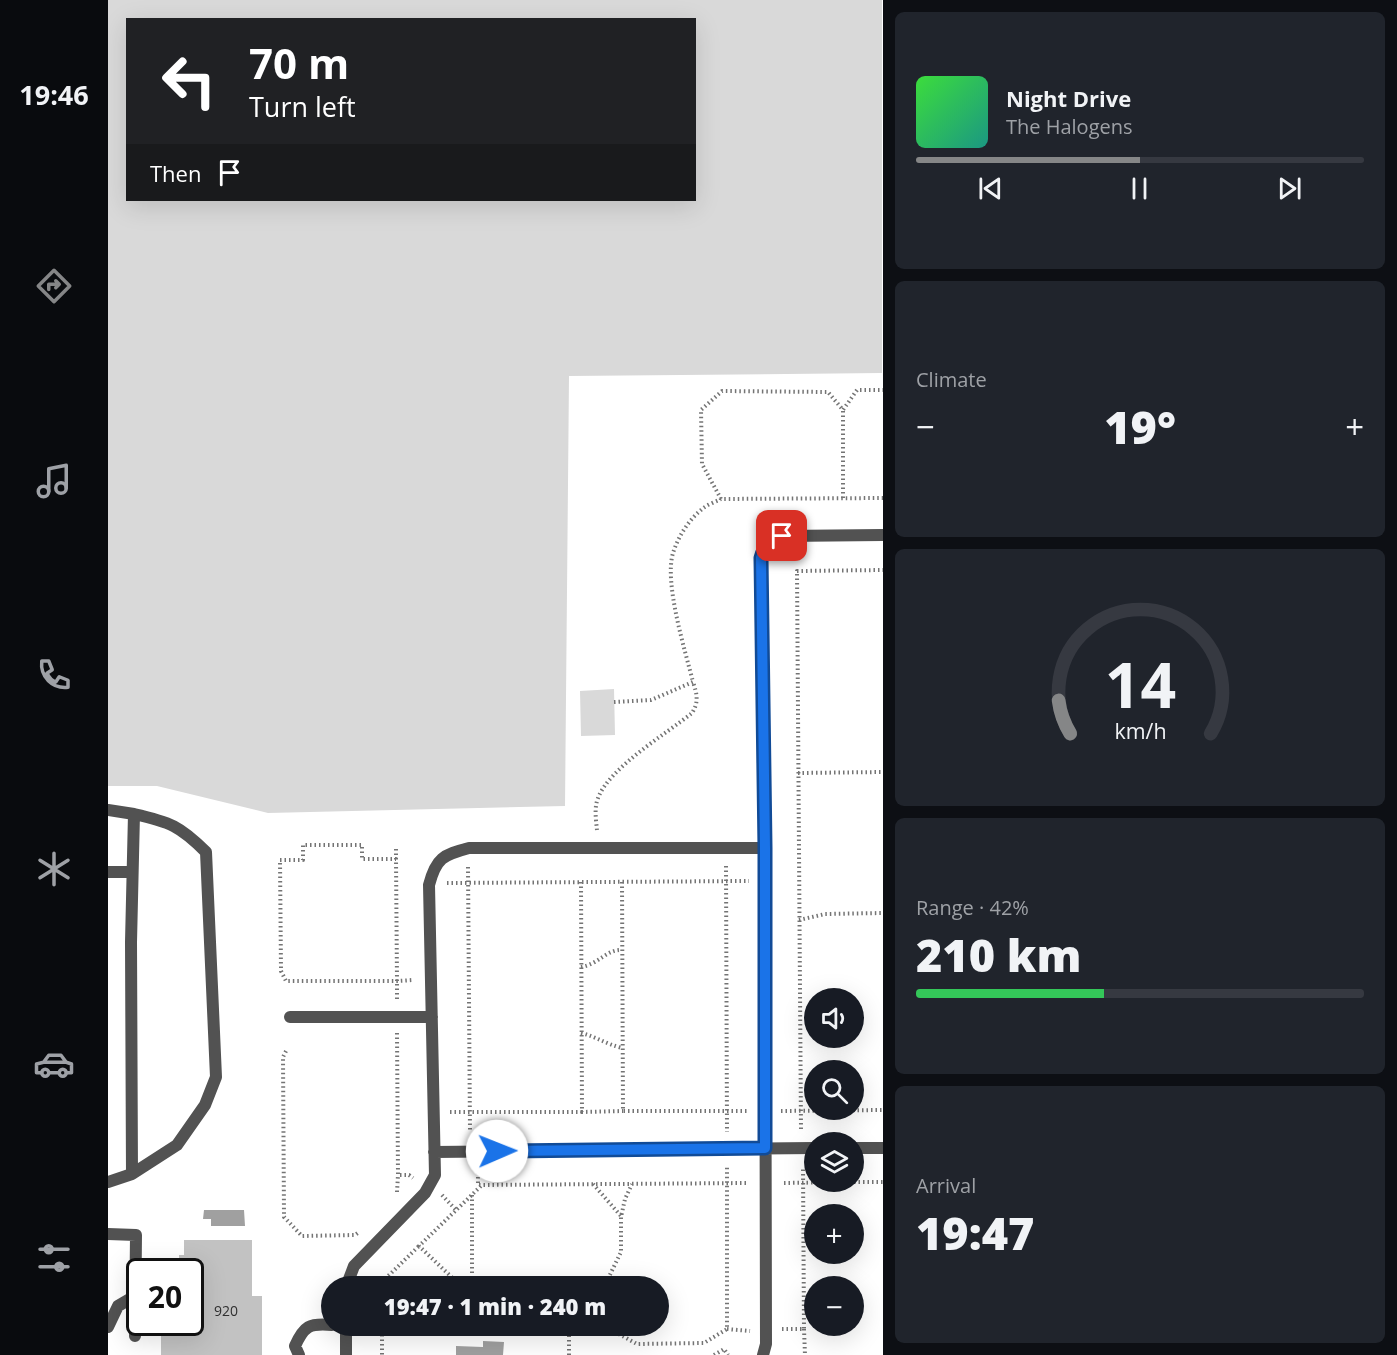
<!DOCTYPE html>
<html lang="en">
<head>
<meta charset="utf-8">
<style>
	body { margin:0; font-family:"Open Sans",sans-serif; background:#20242c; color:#f1f3f6; height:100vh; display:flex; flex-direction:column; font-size:22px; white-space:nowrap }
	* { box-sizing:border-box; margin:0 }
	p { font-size:20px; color:#9ea1a6 }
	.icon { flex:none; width:33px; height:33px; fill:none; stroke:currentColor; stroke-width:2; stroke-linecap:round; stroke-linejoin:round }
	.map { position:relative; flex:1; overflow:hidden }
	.side { display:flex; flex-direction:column; gap:12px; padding:12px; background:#0d0f14; width:514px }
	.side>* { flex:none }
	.guide { position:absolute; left:18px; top:18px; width:570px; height:183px; border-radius:0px; box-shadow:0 6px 24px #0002; background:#202124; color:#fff; overflow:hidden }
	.fabs { position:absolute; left:696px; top:988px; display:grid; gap:12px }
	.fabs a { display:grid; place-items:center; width:60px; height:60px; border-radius:50%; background:#171b24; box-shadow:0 6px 24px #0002; font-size:30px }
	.speed { position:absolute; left:18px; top:1258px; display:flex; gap:12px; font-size:30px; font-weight:700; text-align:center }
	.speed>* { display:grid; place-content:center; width:78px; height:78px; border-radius:50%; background:#171b24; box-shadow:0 6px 24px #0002; line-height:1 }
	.speed .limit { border:3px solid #111; border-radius:9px; background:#fff; color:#111 }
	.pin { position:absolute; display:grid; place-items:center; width:51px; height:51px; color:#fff; margin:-26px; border-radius:12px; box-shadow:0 3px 9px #0006 }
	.me { position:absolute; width:66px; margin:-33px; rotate:89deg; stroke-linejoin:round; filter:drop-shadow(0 0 4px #0008) }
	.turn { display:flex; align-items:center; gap:21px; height:126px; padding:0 24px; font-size:27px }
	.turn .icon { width:78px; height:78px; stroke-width:2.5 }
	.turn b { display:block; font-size:42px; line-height:51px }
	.then { display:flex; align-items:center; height:57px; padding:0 24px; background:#0003; gap:12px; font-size:22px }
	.big { font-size:45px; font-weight:800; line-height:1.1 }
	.side .widget { flex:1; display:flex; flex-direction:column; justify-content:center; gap:9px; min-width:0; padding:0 21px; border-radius:9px; background:#20242c }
	.side .dial { align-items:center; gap:0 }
	.dial svg { height:156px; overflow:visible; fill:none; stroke:#363941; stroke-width:7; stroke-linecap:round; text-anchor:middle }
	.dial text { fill:#f1f3f6; stroke:none }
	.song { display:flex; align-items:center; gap:18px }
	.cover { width:72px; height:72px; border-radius:9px; background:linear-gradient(135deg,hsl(120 70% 55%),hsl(170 70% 35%)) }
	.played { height:6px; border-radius:3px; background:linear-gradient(90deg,#858687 50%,#363941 50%) }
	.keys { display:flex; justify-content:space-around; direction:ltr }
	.heat { display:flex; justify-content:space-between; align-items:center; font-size:33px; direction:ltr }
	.charge { height:9px; border-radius:4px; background:linear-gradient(90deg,#34c759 42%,#363941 0) }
	.trip { position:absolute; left:213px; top:1276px; width:348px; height:60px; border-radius:30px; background:#171b24; box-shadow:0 6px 24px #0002; font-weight:800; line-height:60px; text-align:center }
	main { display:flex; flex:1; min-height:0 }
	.tabs { display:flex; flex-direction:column; width:108px; justify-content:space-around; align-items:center; background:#090b0e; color:#9ea1a6 }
	.tabs .icon { width:42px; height:42px }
	.tabs .on { color:#858687 }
	.tabs b { font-size:27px; color:#f1f3f6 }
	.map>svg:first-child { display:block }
</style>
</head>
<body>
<main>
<nav class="tabs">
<b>19:46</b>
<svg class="icon on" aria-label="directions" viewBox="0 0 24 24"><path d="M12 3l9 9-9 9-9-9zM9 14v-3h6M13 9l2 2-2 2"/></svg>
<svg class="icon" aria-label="music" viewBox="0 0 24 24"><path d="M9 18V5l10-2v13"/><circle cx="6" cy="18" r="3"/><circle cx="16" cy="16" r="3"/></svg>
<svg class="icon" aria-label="phone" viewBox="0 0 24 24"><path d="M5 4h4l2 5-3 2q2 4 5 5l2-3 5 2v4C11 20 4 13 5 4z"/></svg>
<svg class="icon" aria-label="climate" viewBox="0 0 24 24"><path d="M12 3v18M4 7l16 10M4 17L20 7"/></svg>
<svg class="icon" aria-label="car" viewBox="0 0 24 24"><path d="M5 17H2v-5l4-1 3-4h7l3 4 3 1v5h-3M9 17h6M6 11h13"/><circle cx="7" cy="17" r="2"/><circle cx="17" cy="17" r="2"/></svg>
<svg class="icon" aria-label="filters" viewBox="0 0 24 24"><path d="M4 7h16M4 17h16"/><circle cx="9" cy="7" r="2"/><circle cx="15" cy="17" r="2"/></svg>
</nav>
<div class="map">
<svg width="775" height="1355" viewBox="0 0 775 1355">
	<rect width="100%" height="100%" fill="#fff"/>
	<!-- green -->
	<path fill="#d9d9d9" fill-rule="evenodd" d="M0 0H774V373L461 376 457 806 160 813 49 786H0ZM20 20H586V200H20Z
		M506 689 507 735 473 736 472 691Z"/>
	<!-- water -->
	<path fill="#a0a0a0" d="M96 1210H136L137 1226H103V1219H95Z
		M375 1341 396 1342 395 1355H348V1346L375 1347Z"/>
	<!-- building -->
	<path fill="#c2c2c2" d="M76 1240H144V1296H154V1355H53V1333H65V1325L82 1323V1272H71V1255H76Z"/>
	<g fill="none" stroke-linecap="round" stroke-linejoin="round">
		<!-- path -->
		<path stroke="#747474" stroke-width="4" stroke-dasharray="1.5 3" stroke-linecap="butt" d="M735 498V410
			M613 499 594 464 593 410 614 391 720 392 735 410 749 390H775
			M506 702 543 700 585 682C577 650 556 583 565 553 570 537 580 521 593 510 598 505 607 502 613 499L775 498
			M690 773 775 772
			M489 830C488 820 486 808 490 798 502 767 558 734 584 713 591 702 589 694 585 682
			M288 849V859
			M618 866 619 1132
			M360 867 362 1131
			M473 882 474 1112 515 1111
			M514 882 515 1111H639
			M339 883 641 881
			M691 920 717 914 775 913
			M473 967C491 964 499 949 514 950
			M289 999V981L288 859H254V845H195V860H172L173 971 178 981H289L305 980
			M289 1033 290 1175H301L305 1178
			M473 1033C489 1037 498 1044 514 1048
			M178 1051 175 1057 176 1217 194 1236 247 1235 251 1232
			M673 1111 775 1110
			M342 1112H474
			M693 1129 689 571 775 570
			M370 1168V1185L641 1183
			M746 1182H775
			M676 1183 740 1182
			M485 1184 513 1216
			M289 1192 290 1175
			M334 1195 348 1210
			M364 1195V1287
			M275 1287V1281L311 1246
			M354 1287 311 1246 373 1186
			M496 1287 513 1252V1217L517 1199 524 1184
			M503 1287 510 1283V1287
			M274 1326V1355
			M509 1326V1333L529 1344 596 1343 619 1329V1166
			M619 1329 642 1331
			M674 1329H696L695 1167
			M696 1329 697 1355
			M461 1355V1326
			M606 1355 616 1349 620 1355"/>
		<!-- lane -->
		<path stroke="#525252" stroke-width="12" d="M0 810 26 814 23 942 24 1174 0 1182
			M657 848 653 558C656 545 663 541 674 536L775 535
			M0 872H24
			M182 1017H324
			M746 1148H775
			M326 1152 706 1148
			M24 1174 69 1145 97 1105 108 1077 98 852C72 826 62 822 26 814
			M0 1234 28 1235 27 1336
			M238 1287 246 1266 317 1193 327 1175 321 885C328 858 335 855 361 848H657L658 1344 655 1355
			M0 1327 10 1306 27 1296
			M191 1355 187 1346C196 1326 201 1323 224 1325
			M238 1355V1326"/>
	</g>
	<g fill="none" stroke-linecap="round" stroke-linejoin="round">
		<defs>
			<path id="route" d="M389 1151 657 1148V848L653 558C656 546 663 541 674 536"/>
		</defs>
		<!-- route casing -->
		<use href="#route" stroke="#114b97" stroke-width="15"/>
		<!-- route -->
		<use href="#route" stroke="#1a73e8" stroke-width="10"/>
	</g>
	<g text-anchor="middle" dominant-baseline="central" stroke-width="4.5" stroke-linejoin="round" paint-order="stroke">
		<!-- number labels -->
		<g font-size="14" fill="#303030">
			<text x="118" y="1310">920</text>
		</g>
	</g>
</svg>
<div class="fabs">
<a><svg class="icon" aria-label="sound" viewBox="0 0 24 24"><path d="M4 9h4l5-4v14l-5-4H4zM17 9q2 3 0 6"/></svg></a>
<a><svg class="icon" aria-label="search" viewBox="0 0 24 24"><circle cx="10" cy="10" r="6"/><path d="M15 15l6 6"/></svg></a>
<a><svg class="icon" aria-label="layers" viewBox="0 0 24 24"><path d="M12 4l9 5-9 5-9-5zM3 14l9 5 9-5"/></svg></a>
<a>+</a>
<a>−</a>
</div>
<div class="speed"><div class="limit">20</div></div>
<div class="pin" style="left:674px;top:536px;background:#d93025"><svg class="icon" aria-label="arrive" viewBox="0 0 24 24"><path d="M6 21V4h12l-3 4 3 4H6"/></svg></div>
<svg class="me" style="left:389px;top:1151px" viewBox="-20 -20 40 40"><circle r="19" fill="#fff"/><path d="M0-13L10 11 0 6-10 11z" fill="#1a73e8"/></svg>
<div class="trip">19:47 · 1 min · 240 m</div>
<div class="guide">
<div class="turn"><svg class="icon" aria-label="left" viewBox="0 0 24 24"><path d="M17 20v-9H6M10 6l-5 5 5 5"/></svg><div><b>70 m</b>Turn left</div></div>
<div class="then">Then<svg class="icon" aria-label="arrive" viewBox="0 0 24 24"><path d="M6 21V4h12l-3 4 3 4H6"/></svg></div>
</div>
</div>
<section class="side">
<div class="widget">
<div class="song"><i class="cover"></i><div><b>Night Drive</b><p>The Halogens</p></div></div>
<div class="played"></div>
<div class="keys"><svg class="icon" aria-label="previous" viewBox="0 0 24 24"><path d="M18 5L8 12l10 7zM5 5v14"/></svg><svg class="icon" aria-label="pause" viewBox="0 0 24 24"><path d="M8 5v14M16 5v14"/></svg><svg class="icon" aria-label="next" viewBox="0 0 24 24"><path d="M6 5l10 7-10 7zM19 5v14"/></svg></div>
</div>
<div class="widget"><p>Climate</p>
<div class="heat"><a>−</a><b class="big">19°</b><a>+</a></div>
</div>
<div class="widget dial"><svg viewBox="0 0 100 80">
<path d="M14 69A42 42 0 1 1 86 69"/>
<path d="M14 69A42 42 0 0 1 8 52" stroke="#858687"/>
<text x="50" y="56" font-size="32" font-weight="700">14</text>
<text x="50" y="72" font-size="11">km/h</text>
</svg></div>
<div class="widget"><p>Range · 42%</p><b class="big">210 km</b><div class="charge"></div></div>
<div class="widget"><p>Arrival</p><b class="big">19:47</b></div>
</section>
</main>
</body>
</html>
